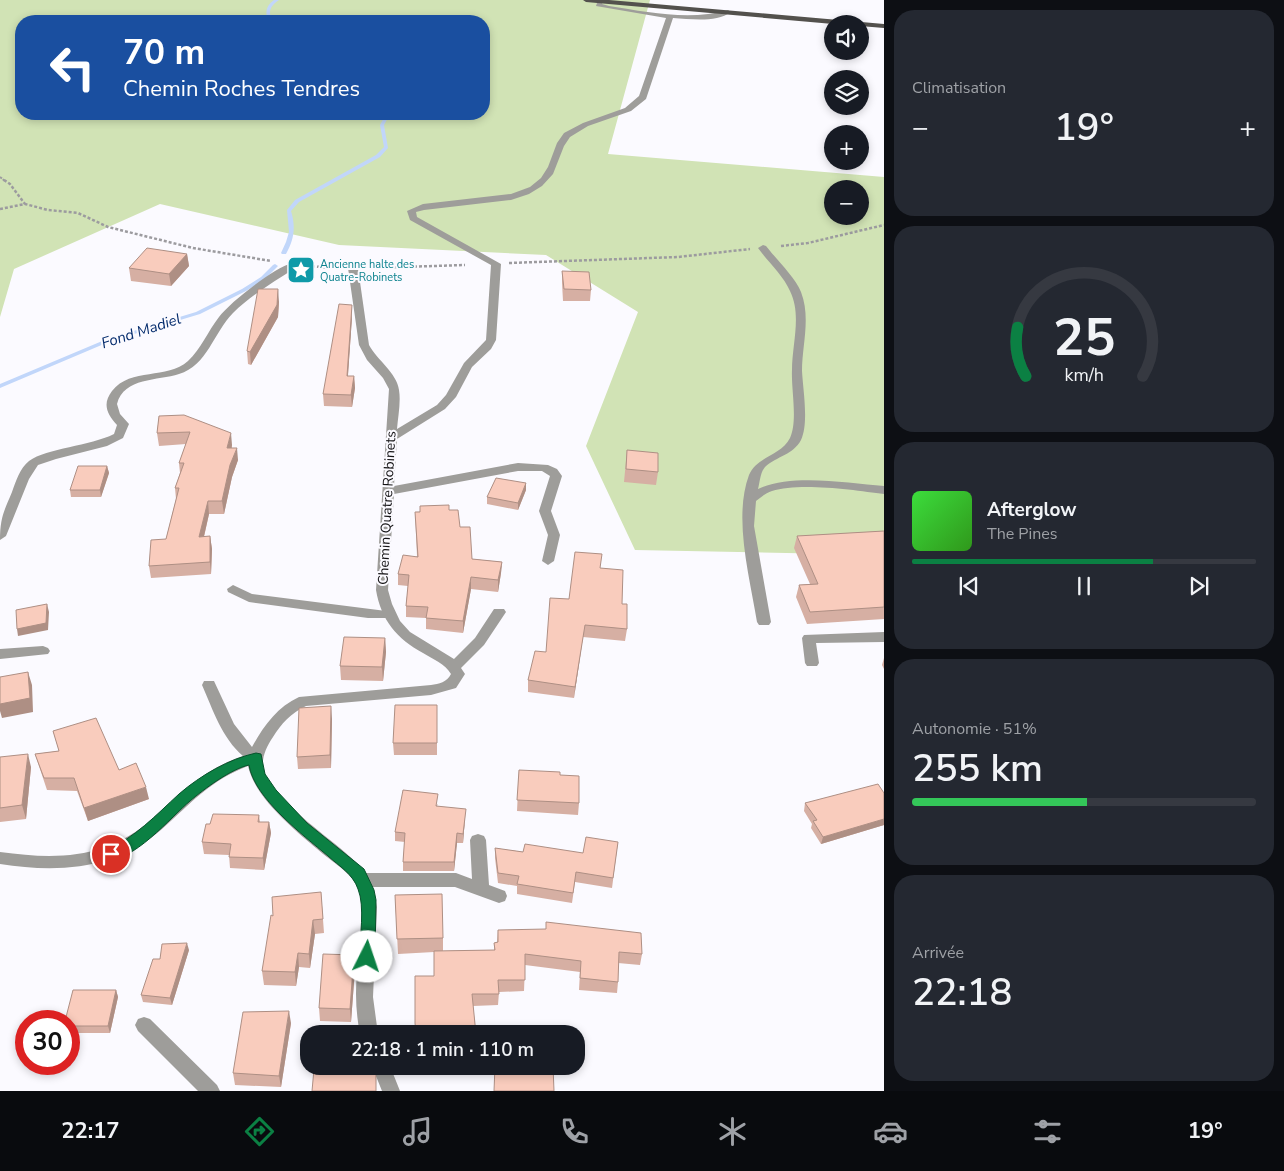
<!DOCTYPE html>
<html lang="fr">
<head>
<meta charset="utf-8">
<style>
	body { margin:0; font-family:"Nunito Sans",sans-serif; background:#242831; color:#f1f3f6; height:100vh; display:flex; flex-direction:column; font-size:19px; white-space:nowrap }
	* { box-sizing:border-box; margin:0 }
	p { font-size:16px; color:#9ea1a6 }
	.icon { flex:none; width:28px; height:28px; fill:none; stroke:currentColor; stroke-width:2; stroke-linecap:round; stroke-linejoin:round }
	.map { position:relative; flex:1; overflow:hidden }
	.drawer { display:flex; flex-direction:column; gap:10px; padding:10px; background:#0d0f14; width:400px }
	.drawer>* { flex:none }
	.top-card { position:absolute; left:15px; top:15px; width:475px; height:105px; border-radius:20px; box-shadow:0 2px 8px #0003; background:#1a4fa0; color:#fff; overflow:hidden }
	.controls { position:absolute; left:824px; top:15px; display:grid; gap:10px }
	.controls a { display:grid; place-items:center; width:45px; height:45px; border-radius:50%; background:#171b24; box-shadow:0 2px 8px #0003; font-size:25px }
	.speed { position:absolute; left:15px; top:1010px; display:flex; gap:10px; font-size:25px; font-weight:700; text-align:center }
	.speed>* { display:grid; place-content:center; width:65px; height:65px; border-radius:50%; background:#171b24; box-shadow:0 2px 8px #0003; line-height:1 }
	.speed .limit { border:8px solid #d22; background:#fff; color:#111 }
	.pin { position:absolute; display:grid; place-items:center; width:42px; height:42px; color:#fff; margin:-21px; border:2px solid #fff; border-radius:50%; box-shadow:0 1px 5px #0007 }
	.me { position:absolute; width:55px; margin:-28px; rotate:4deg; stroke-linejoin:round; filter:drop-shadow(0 0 4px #0008) }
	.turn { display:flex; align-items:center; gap:18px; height:105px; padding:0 25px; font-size:22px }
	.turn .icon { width:65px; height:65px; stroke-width:2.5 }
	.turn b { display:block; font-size:35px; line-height:42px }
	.big { font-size:38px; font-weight:600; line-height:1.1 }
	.drawer .card { flex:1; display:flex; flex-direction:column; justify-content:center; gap:8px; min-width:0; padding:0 18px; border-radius:20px; background:#242831 }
	.drawer .dial { align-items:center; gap:0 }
	.dial svg { height:130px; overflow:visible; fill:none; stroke:#363941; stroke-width:7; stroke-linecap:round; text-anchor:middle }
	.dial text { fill:#f1f3f6; stroke:none }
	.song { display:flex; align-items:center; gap:15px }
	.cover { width:60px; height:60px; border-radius:8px; background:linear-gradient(135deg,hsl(120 70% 55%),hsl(110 70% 35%)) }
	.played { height:5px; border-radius:2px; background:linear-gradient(90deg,#0b8043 70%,#363941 70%) }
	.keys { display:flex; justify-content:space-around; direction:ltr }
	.heat { display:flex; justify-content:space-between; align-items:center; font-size:28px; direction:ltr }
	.charge { height:8px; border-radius:4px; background:linear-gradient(90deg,#34c759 51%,#363941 0) }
	.trip { position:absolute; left:300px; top:1025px; width:285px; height:50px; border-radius:20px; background:#171b24; box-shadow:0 2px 8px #0003; font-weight:600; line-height:50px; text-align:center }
	.tabs { display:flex; height:80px; justify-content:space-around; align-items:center; background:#090b0e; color:#9ea1a6 }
	.tabs .icon { width:35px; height:35px }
	.tabs .selected { color:#0b8043 }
	.tabs b { font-size:22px; color:#f1f3f6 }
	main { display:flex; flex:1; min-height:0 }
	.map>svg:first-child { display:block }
</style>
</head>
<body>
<main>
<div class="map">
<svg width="884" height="1091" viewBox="0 0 884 1091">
	<rect width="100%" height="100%" fill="#fbfaff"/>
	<!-- green -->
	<path fill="#d1e3b5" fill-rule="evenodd" d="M0 0H650L608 154 884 177V555L635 550 586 446 638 312 546 255 339 245 160 204 14 269 0 317ZM21 21H484V114H21ZM832 189H860V216H832Z"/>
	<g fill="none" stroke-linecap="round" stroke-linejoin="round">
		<!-- stream -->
		<path fill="#c1d6fa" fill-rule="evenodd" d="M274 0H279C270 6 268 11 272 21H268C265 12 266 6 274 0Z
			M386 114H390L384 125 388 148 380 157 299 202 291 211C296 227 294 240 286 254H282L281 253 286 242 289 232 287 210 295 200 376 155 384 147 380 125Z
			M275 264 278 266 265 279 246 291 200 314 111 341 0 388V384L107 339 196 312 242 289 261 277 273 265Z"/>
		<!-- path-far1 -->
		<path stroke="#9c9b9f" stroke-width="2" stroke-dasharray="2.5 1" stroke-linecap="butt" d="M0 177 5 181"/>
		<!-- path -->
		<path stroke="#9c9b9f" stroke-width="2.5" stroke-dasharray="3 2" stroke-linecap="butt" d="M4 180 10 184 25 204
			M0 209 25 204 48 210 78 213 108 227 193 248 271 261
			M781 246 808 243 884 225
			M509 263 678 257 750 249
			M307 266 338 268
			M369 268 465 265"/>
		<!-- service -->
		<path fill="#9e9d9a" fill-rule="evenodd" d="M233 585 252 594 394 612 396 615 394 618H368L249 602 228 592 227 589Z
			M884 632V642L816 643 819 663 817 666H807L805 663 802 638 804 635Z"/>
		<!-- minor -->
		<path fill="#9e9d9a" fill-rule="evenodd" d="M598 0H604L602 4 609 6C647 12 690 21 728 10L731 12C716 23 691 19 673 18L646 99 631 111 588 126 570 137 564 146 553 174 542 186 529 194 511 200 424 210 416 212 417 217 501 264 496 340 491 349 472 367 456 397 445 409 397 439 394 486 518 463 548 465 557 469 562 476 551 511 560 535 554 561 548 565 542 561 548 535 539 511 550 476 542 471H518L394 494 388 590 392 604 400 621 410 632 454 659 475 638 494 609H504L506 612 484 645 461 668 465 674 456 688 431 695 306 706C291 713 281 724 273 737 267 746 262 756 263 766 268 802 344 844 366 873H456L472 879 470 840 472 836 478 834 484 836 486 840 489 885 505 891 507 896 505 901 499 903 455 887H373L377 907 373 997 378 1034H360C356 1014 355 994 357 973 358 946 368 912 357 886 351 874 337 865 327 857 300 834 256 801 248 766 211 780 191 803 162 829 116 870 58 873 0 864V852C58 860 108 859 153 818 183 792 204 769 243 756 222 738 213 710 202 685L204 681H214L234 724 252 747C263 727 277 707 299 697L431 685C439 684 447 682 451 674 445 664 433 659 423 653 397 639 381 620 376 590L389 389 383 378 367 360 359 345 348 268 353 265 358 268 369 345C377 360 397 373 399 390 401 402 398 417 397 429L437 405 446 395 464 363 486 340 491 265 410 220 407 211 423 204 511 194 530 187 541 178 548 167 557 143 564 133 583 123 625 108 639 96 666 18 596 6Z
			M763 245 766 246C776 259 795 277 801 292 811 318 802 345 802 371 803 390 809 423 801 440 793 455 777 456 765 467 760 473 760 482 758 489 791 473 848 483 884 486V494C855 490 799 482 772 491 766 493 761 497 756 501L754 526 771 622 769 625H759L757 622C750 578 733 518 749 475 757 456 781 456 790 438 798 421 791 389 792 370 792 344 802 315 790 291 783 275 768 262 758 248Z
			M292 263 297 266 295 268C274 282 251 295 233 313 214 332 207 366 179 374 158 381 124 377 117 404L120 414 129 424 123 438 107 446 56 459 38 465 29 479 6 536 0 540C0 518 4 511 12 492 16 481 20 468 29 461 47 448 90 446 114 434L117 425C107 414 102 404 112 391 131 367 167 380 188 361 201 349 208 331 219 317 230 302 274 268 292 263Z
			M43 646 48 648 50 651 48 654 0 659V649Z
			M144 1017 150 1019 217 1085 220 1091H198L138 1031 135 1025 138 1019Z
			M372 1066H390L400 1091H382Z"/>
		<!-- primary -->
		<path fill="#53514d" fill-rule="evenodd" d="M583 0H609L884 24V28L860 26V24H833L586 2Z"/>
	</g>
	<!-- wall -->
	<path fill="#d6afa3" d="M187 254 189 266 171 286 131 281 129 268Z
		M562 271 591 290 590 301H563L562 283Z
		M279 302 278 317 251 365 248 364 247 351Z
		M352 317 348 376H354L355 388 352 407 324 406 323 394Z
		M159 416 232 445V448L238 460 232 477 224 514H209L204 537 210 536 212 549 211 574 151 578 149 566 166 539 176 499 175 488 180 473 179 463 186 444 159 446 157 433Z
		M627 450 658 472 656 485 624 482Z
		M107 466 109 473 101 497H71L70 490Z
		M526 483V490L518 510 487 504V497Z
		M449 510 460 527 472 559 502 562 501 573 498 592 471 589 463 633 426 629V618L406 617V606L408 586 398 585V574L417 556 415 512Z
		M884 531V619L807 624 796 597 799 585 810 584 794 548 797 536Z
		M600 568 622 604 627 629 625 641 583 637 574 698 528 692V680L546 652 569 599Z
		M385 638 386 652 383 681 341 680 340 666Z
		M884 658V669L882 665Z
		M437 705V755H394L393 743Z
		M332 719 331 768 298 769 297 757Z
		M53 731 119 770 149 799 88 821 77 791 47 790 35 754 59 751Z
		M0 757 31 767 26 819 0 822Z
		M519 770 560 775 579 803 578 815 517 811Z
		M884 793V825L821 844 811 828 812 824 804 811 805 803Z
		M438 804 437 806 465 818 463 843H457L454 871H403V862L405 842 395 841V832Z
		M259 815 260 822H269L271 833 264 870 230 868 229 855 204 854 202 842 210 824Z
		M618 842 612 888 575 882 572 903 517 894V886L498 883 495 858V848L523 852 583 853Z
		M321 892 324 933 315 934 310 968 299 967 296 986 264 985 262 971 273 916Z
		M395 895 443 938V951L494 950V943L497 942 498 930 642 954 640 965 618 963V982L617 993 579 990 580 972 525 965 524 991 499 992 498 1005 473 1006 476 1034H416L415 976H434V952L398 954Z
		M189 950 172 1005 143 1002 141 995 160 959Z
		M355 969 351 1022 320 1021 319 1008Z
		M116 990 118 997 110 1033H69V1021Z
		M291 1023 281 1087 235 1085 233 1073Z"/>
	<!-- shaded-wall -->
	<path fill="#ae8f84" d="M187 254 189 266 171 286 169 274Z
		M278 289 279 302 278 317 251 365 250 352Z
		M352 305V317L347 388V376Z
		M354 376 355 388 352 407 351 395Z
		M231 433 232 445 228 460 227 448Z
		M237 448 238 460 232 477 224 514 222 501 230 465Z
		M107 466 109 473 101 497 100 490Z
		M526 483V490L518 510V503Z
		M208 501 209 514 201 549 199 537Z
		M210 536 212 549 211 574 210 562Z
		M502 562 501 573 498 592V580Z
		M471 577V589L463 633V621Z
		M47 604 49 612 48 630 18 636 17 629Z
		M585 625 583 637 574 698 575 687Z
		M385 638 386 652 383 681 382 667Z
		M28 672 32 685 33 712 2 718 0 711V704Z
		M331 706 332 719 331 768 330 755Z
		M28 754 31 767 26 819 22 805Z
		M146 787 149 799 88 821 84 808Z
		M466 809 465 818 463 843V834Z
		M884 819V825L821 844 823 837Z
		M269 822 271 833 264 870 263 858Z
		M457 833V843L454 871V862Z
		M313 920 315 934 310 968 309 954Z
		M187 943 189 950 172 1005 170 998Z
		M298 953 299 967 296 986 295 972Z
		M354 955 355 969 351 1022 350 1009Z
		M116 990 118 997 110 1033 108 1026Z
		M289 1011 291 1023 281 1087 279 1076Z"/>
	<!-- building -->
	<path fill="#f9ccbd" stroke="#ae8f84" d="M147 248 187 254 169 274 129 268Z
		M562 271 589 272 591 290 564 289Z
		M258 289H278L277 305 250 352 247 351Z
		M339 304 352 305 347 376H354L351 395 323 394Z
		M184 415 231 433 227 448H237L230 465 222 501H208L199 537 210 536V562L149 566 151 540 166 539 179 488H175L184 463H179L190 432 157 433 159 416Z
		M627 450 658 453V472L626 469Z
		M78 466H107L100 490H70Z
		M496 478 526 483 518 503 487 497Z
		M449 505V510H458L460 527H470L472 559 502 562 498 580 471 577 463 621 426 618 428 607 406 606 409 575 398 574 403 555 418 557 415 512H420V506Z
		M884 531V607L810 612 799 585 818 584 797 536Z
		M575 552 602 554 600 568 623 570 622 604H627V629L585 625 575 687 528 680 535 651 546 652 550 598 569 599Z
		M47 604 46 623 17 629 16 610Z
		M344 637 385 638 382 667 340 666Z
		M28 672 30 698 0 704V677Z
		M395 705H437V743H393Z
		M331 706 330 755 297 757 299 708Z
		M96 718 119 770 136 763 146 787 84 808 74 778H44L35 754 59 751 53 731Z
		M28 754 22 805 0 808V757Z
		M519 770 560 772V775L579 776V803L517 800Z
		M878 784 884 793V819L823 837 813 821 817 820 805 803Z
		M403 790 438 794 436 806 466 809 463 834 457 833 454 862H403L405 833 395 832Z
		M213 814 259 815 258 822H269L263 858 229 857 231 844 202 842 206 824H210Z
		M586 837 618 842 613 878 576 872 573 893 517 884 519 876 498 873 495 848 523 852 525 844 583 853Z
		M321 892 323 919 313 920 309 954 298 953 295 972 262 971 271 915 273 916 272 897Z
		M442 894 443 938 397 939 395 895Z
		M546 922 641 933 642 954 619 952 618 982 580 978 581 961 525 954V980H498L499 994H472L476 1034H416L415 1023V976H434V951L495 950 494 943 498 942V930L546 929Z
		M187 943 170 998 141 995 153 959H160L162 944Z
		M323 954 354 955 350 1009 319 1008Z
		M73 990H116L108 1026H69V1021H65Z
		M289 1011 279 1076 233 1073 243 1012Z
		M495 1066H553L554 1091H494Z
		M314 1069H376V1091H312Z"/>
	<!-- route -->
	<path fill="#0b8043" stroke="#07532c" d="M256 753 261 754 265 774 276 790 307 823 364 869 374 890 376 900 375 957 372 962 367 964 361 962 359 957C360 938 365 906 358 889 353 874 339 866 328 856 303 835 254 798 249 765 231 769 204 789 190 801 173 815 130 866 106 858L104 854 106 850C135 838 156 815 179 794 201 775 229 759 256 753Z"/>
	<!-- icons -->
	<defs>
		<symbol id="sight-square" viewBox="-11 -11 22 22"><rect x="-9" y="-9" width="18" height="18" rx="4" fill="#0f9aa8" stroke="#fbfaff"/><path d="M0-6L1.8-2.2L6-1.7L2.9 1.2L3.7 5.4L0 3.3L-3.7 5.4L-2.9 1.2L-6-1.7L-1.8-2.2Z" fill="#fff"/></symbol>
	</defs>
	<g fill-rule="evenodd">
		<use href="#sight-square" x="285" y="254" width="32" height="32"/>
	</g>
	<g text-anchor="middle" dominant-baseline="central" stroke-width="4" stroke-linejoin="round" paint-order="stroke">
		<!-- far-culture labels -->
		<g font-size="11" fill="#0d838f" stroke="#fbfaff" text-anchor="start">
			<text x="320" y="264">Ancienne halte des<tspan x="320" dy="13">Quatre-Robinets</tspan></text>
		</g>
		<!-- street labels -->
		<g font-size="14" fill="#131214" stroke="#fbfaff">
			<text transform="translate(387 508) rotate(-87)">Chemin Quatre Robinets</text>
		</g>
		<!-- water labels -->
		<g font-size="15" font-style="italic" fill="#052c6d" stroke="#fbfaff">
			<text transform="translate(141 331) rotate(-18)">Fond Madiel</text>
		</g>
	</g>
</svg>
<div class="controls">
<a><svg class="icon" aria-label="sound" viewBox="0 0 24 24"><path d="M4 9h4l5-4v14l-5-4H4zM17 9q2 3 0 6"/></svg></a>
<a><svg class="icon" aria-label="layers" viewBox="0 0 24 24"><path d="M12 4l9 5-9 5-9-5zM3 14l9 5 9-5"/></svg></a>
<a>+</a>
<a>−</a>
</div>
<div class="speed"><div class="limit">30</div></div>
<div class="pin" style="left:111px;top:854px;background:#d93025"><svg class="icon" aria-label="arrive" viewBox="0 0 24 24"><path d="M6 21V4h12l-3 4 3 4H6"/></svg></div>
<svg class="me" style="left:367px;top:957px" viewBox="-20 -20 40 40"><circle r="19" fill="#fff"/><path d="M0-13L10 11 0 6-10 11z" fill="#0b8043"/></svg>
<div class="trip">22:18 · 1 min · 110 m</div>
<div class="top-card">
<div class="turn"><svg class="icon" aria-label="left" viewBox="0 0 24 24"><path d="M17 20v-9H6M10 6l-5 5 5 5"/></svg><div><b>70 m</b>Chemin Roches Tendres</div></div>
</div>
</div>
<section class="drawer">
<div class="card"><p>Climatisation</p>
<div class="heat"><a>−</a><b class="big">19°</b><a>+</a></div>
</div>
<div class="card dial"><svg viewBox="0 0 100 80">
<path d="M14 69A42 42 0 1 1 86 69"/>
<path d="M14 69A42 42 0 0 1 9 39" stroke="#0b8043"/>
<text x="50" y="56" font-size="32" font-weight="700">25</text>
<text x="50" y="72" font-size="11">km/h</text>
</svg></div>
<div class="card">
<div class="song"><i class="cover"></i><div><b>Afterglow</b><p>The Pines</p></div></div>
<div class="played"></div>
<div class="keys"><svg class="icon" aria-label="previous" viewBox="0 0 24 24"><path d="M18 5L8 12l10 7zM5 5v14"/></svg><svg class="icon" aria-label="pause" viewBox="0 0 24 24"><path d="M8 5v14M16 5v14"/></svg><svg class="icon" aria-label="next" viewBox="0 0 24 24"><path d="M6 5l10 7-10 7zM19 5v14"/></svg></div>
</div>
<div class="card"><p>Autonomie · 51%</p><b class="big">255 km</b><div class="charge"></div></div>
<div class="card"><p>Arrivée</p><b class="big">22:18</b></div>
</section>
</main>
<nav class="tabs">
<b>22:17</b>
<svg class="icon selected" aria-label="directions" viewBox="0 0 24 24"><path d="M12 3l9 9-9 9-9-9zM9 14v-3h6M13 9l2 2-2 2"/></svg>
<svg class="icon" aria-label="music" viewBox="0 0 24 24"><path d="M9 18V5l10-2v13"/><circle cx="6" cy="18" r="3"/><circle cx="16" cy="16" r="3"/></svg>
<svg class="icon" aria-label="phone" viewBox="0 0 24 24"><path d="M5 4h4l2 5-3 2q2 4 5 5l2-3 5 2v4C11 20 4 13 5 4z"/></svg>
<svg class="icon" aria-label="climate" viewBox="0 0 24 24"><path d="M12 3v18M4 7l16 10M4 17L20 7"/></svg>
<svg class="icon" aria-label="car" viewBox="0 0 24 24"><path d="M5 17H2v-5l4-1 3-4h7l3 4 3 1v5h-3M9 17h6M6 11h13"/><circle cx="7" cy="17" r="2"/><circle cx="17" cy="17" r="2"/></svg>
<svg class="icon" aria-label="filters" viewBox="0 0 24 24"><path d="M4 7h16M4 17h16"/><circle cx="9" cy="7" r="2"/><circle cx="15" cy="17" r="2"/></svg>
<b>19°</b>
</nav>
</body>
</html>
